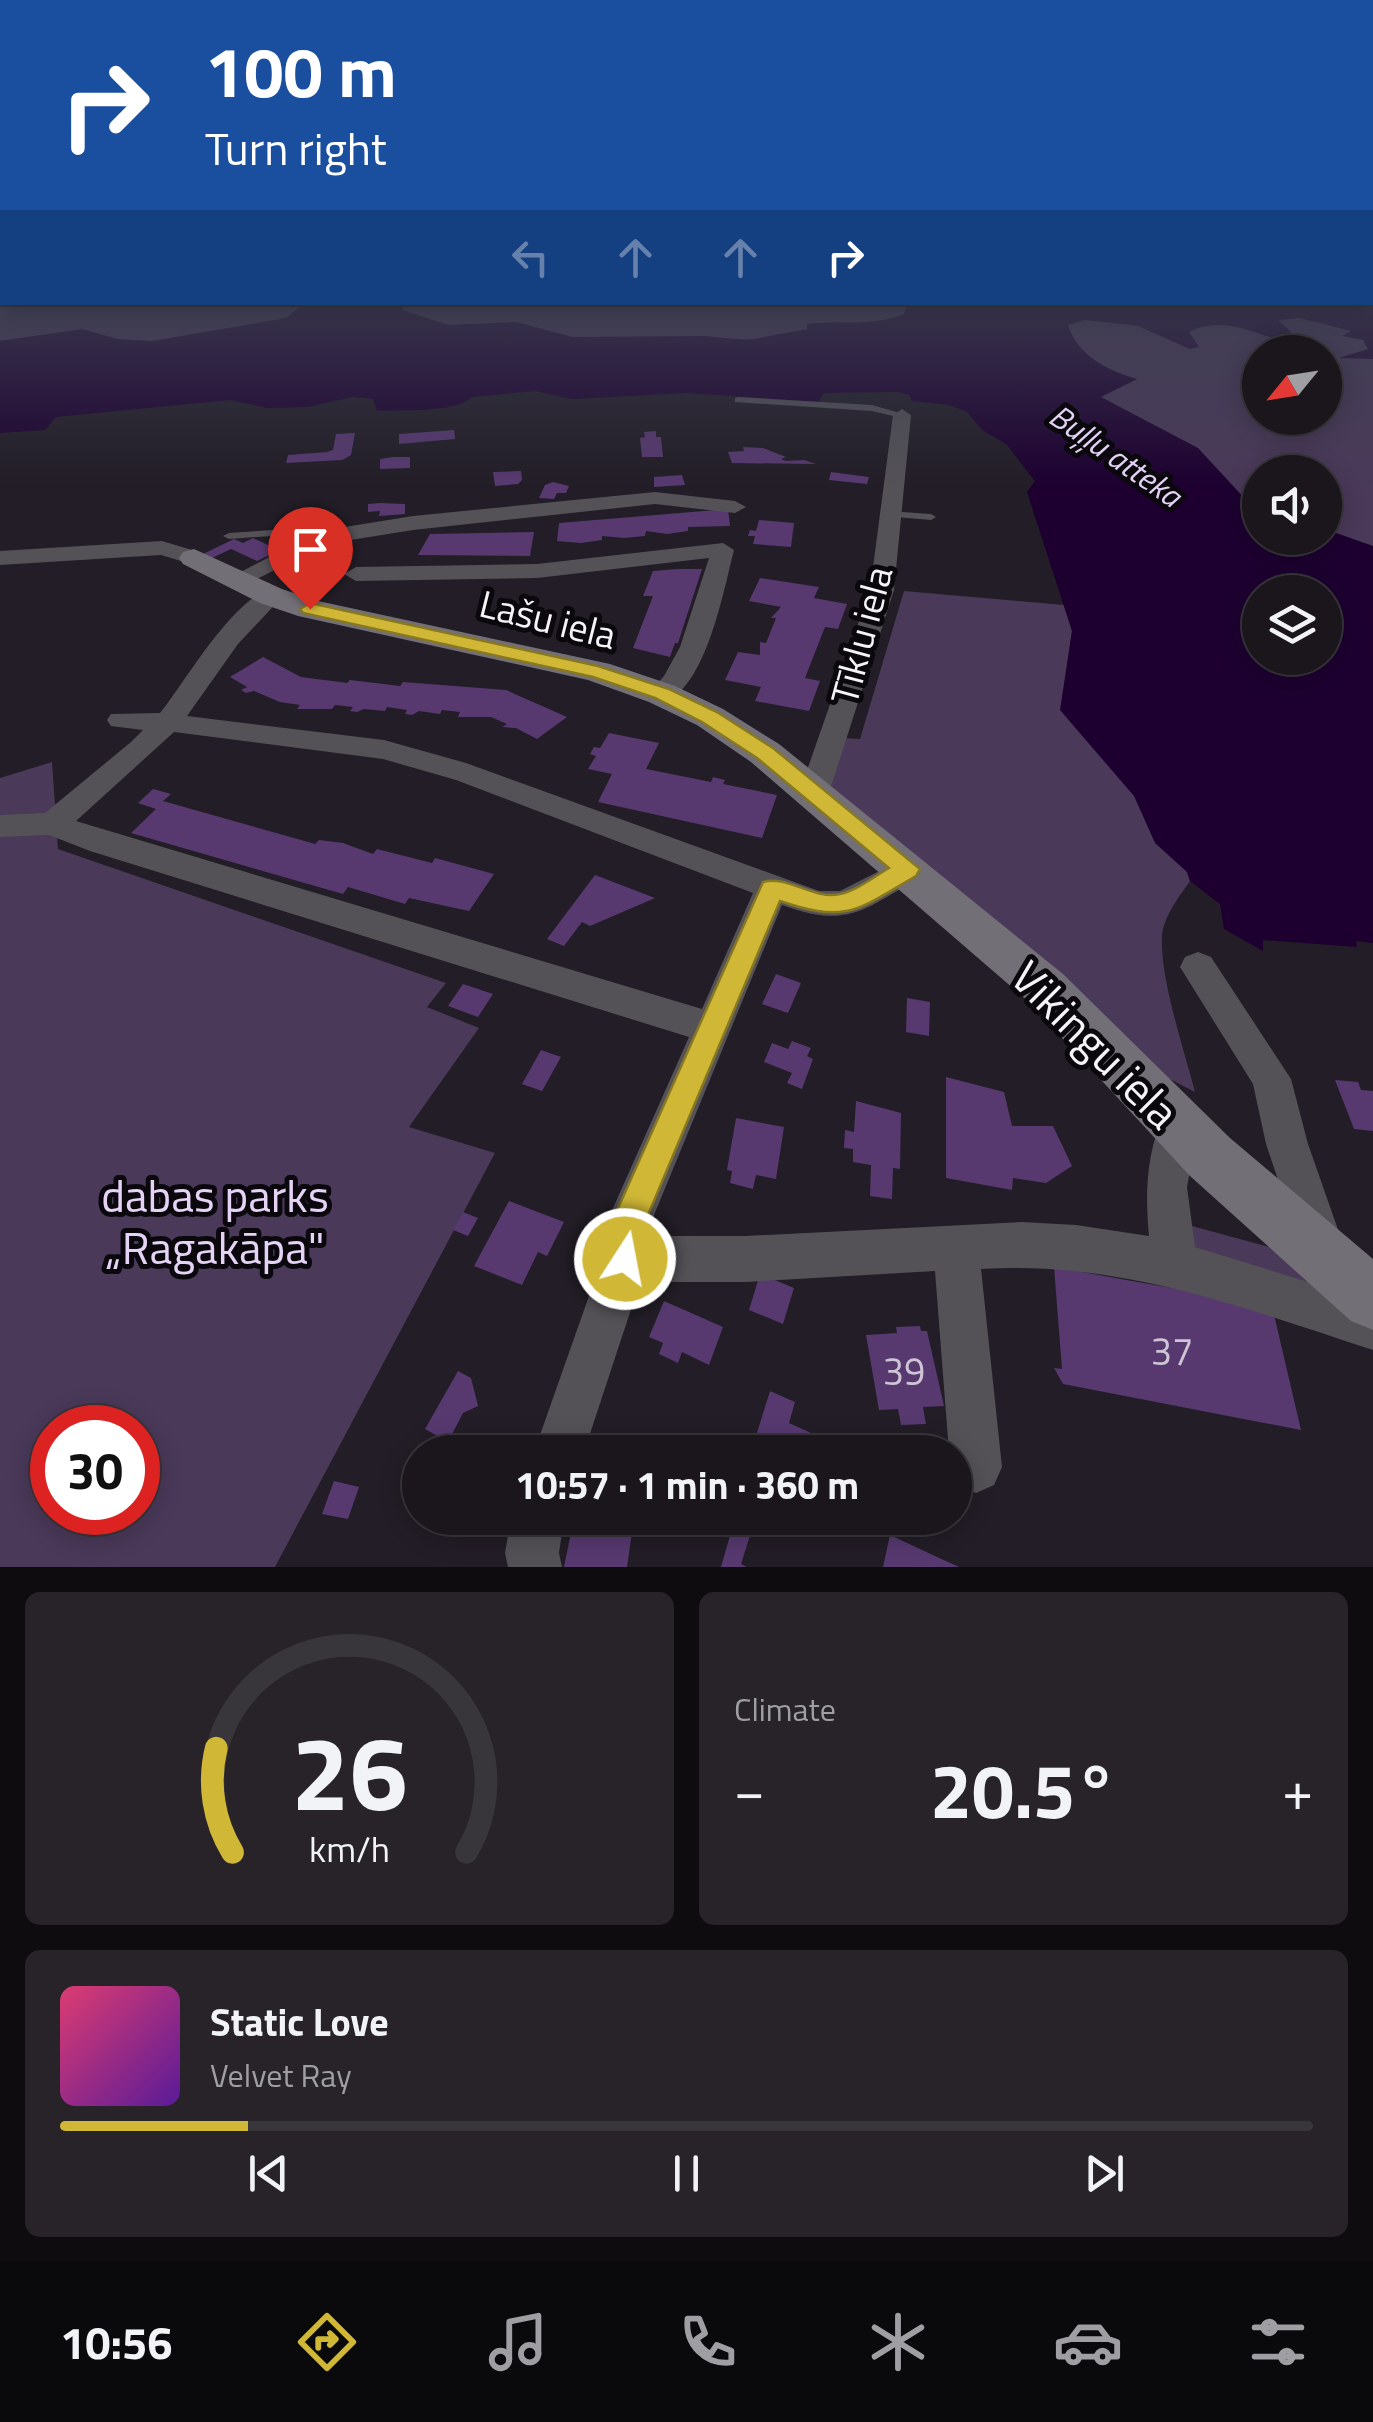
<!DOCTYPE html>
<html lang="en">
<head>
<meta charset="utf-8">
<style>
	body { margin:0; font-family:"Titillium Web",sans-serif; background:#272329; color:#f1f3f6; height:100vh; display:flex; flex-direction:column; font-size:38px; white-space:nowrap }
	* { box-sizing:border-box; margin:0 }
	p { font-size:32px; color:#9f9fa3 }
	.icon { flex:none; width:55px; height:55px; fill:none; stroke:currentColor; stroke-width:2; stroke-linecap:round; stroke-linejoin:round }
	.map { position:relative; height:1567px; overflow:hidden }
	.side { display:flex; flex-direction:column; gap:25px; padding:25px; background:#0e0c0f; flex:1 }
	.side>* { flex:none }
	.guide { position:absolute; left:0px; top:0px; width:1375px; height:305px; box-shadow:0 5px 25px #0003,0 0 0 2px #38353b; background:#1a4fa0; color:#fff; overflow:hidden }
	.needle { width:65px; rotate:240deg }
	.fabs { position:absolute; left:1242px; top:335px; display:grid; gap:20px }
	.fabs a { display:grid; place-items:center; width:100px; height:100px; border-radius:50%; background:#1a161c; box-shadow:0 5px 25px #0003,0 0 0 2px #38353b; font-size:50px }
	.speed { position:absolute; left:30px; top:1405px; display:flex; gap:20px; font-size:50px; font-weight:700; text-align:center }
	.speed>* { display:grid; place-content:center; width:130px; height:130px; border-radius:50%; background:#1a161c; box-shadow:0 5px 25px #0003,0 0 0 2px #38353b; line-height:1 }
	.speed .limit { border:15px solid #d22; background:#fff; color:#111 }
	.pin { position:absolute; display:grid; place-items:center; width:85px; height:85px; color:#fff; margin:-102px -42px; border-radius:50% 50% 50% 0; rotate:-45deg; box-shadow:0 0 10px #0007 }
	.pin .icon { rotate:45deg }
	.me { position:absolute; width:110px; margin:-55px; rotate:11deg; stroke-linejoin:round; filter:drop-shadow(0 0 8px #0008) }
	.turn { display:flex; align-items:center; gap:35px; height:210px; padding:0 40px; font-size:45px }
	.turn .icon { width:130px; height:130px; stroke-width:2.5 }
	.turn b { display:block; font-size:70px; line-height:85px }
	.lanes { display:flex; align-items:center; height:95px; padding:0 40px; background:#0003; justify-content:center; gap:50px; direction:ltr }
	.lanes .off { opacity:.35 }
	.big { font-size:75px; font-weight:700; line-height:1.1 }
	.side .card { flex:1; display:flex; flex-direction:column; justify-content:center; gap:15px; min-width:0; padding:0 35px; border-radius:15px; background:#272329 }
	.side .dial { align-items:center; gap:0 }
	.dial svg { height:260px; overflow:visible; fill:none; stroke:#38353b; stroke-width:7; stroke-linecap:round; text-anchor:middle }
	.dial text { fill:#f1f3f6; stroke:none }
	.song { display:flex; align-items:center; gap:30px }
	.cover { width:120px; height:120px; border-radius:15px; background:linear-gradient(135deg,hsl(340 70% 55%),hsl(270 70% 35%)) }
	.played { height:10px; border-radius:5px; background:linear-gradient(90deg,#d0b836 15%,#38353b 15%) }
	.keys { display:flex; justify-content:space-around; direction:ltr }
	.heat { display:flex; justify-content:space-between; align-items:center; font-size:55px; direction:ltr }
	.side .tiles { flex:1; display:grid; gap:25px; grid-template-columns:1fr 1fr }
	.card:last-child { grid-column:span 2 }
	.trip { position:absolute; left:402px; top:1435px; width:570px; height:100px; border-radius:50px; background:#1a161c; box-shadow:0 5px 25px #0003,0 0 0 2px #38353b; font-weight:700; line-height:100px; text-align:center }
	.dock { display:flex; height:160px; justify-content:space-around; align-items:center; background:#0a090b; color:#9f9fa3 }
	.dock .icon { width:70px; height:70px }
	.dock .selected { color:#d0b836 }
	.dock b { font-size:45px; color:#f1f3f6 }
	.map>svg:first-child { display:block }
</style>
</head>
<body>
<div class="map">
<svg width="1373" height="1567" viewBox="0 0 1373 1567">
	<rect width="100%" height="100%" fill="#221d26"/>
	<!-- green -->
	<path fill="#4a3959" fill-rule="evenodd" d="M0 268 2 302H1372L1373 268V563L1325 538V472H1260V537L1057 365 757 339 30 367 74 331 0 341ZM1260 352H1325V418H1260Z
		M904 591 1064 605 1072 631 1061 710 1151 761 1190 881C1179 897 1163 917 1162 937 1160 979 1184 1049 1195 1092L1150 1069 830 791 843 738 860 739Z
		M52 762 58 849 446 983 427 1007 479 1028 409 1127 495 1153 275 1567H0V778ZM52 1428H138V1512H52Z
		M1192 1226 1280 1250 1336 1293 1199 1258 1184 1231Z"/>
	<!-- water -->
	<path fill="#1d0030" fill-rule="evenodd" d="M1373 268V359L1339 358 1368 349 1363 340 1342 336 1351 331 1300 318 1278 320 1291 332 1281 341C1250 331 1220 316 1189 332L1199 347 1190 349 1138 326 1085 320 1068 325C1077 355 1108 371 1137 379L1101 397 1198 448 1247 501 1260 506V538H1325V529L1373 546V943L1356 941 1357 947 1263 940V951L1224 929 1220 904 1190 881 1187 872 1155 843 1134 796 1060 710 1072 631 1027 492 1035 481 1006 444 982 430 967 412 949 405 912 401 909 395 898 392 824 393 818 402 688 393 573 399 535 391 473 397C450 414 405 409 377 411L373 399 353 397 307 407 267 408 230 400 56 417 45 430 0 433V341L82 329 118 339 152 341 286 318 306 302 408 303 402 310 449 325 516 322 573 337 704 336 748 340 807 329V324C840 320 871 327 904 314L907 303 1372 302ZM1260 592H1325V658H1260Z"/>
	<!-- building -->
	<path fill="#573970" d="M454 430 455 439 399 444V434Z
		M656 431V437H661L663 457H642L640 438 645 437 644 432Z
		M355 433 351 455 342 460 286 463 288 455 327 452 333 450 336 434Z
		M743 447 763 448 786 457 781 459 786 461 804 460 816 464 732 463 728 452 744 451Z
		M393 457H410V468L380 469V459Z
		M521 471 522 480 518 484 495 486 493 472Z
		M831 472 869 477 867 484 829 480Z
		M682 475 685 485 654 487V477Z
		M553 482 569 486 566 493H557L554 499 539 498 545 485Z
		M380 503 405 504V514L379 516 380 511 368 512V504Z
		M728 509 730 526 688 527V531L667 534 646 531 645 536 624 538 602 536V540L581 543 557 541 559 523Z
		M759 520 794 523 791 547 753 544 755 536H748L750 530 756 531Z
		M534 532 530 556 418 555 430 534Z
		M253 538 279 550 257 561 231 549 212 558 203 554 234 539 243 543Z
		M678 569H702L678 643H675L670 657 633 648 653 596H643L653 571Z
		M760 578 819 587 814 598 847 604 838 629 825 627 805 678 820 681 809 711 755 701 761 687 725 680 738 652 760 655V642L766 643 776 618H771L781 607 749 601Z
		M263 657 301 677 347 683 350 680 400 686 403 682 506 690 567 717 537 739 516 728 502 727 507 724 491 717H458L460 712 442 710 440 714 419 711 412 715 405 714 407 710 387 707 385 711 364 709 357 712 350 711 353 707 335 705 332 709H297L300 705 280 702 254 691 246 693 241 690 247 687 230 677Z
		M609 733 659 743 646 769 711 782 713 777 725 780 723 784 777 795 762 838 598 802 612 774 588 769 596 756 590 754 594 747 600 748Z
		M153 789 171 794 163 801 315 844 319 840 343 843 373 854 377 849 432 863 435 858 494 874 469 911 409 898 405 904 348 887 343 894 131 833 156 809 138 803Z
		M595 875 655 898 590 926 582 922 564 946 547 939Z
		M776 974 801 983 788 1013 762 1004Z
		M463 984 493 994 478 1017 448 1006Z
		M907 998 930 1002 929 1036 906 1032Z
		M792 1041 811 1048 807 1056 813 1059 802 1089 787 1083 792 1073 764 1062 772 1043 788 1049Z
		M541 1050 561 1057 542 1091 522 1084Z
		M946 1077 1004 1092 1012 1126H1053L1072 1166 1046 1183 1013 1178 1012 1190 946 1178Z
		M1335 1080 1358 1082 1361 1090 1373 1091V1131L1354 1129Z
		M856 1101 901 1113 900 1169 893 1168 892 1199 870 1196 871 1165 853 1162V1149L844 1148 845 1130 854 1132Z
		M736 1118 784 1127 776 1179 756 1175 753 1189 730 1183 732 1171 727 1170Z
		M509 1201 564 1222 547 1256 538 1252 522 1285 474 1266Z
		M463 1212 478 1218 468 1236 453 1230Z
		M1054 1267 1272 1306 1301 1430 1063 1384 1054 1368 1062 1369Z
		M760 1274 794 1288 783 1324 749 1310Z
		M664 1301 723 1327 709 1365 682 1352 678 1363 659 1354 663 1343 649 1337Z
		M920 1326 921 1331H927L944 1406 923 1407 926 1424 901 1425 898 1409 879 1410 866 1335 897 1333 896 1327Z
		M458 1371 471 1378 478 1406 463 1413 448 1442 425 1429Z
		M770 1391 795 1402 789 1423 840 1446 838 1452H751Z
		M334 1481 359 1487 348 1519 322 1514Z
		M574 1518H634L627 1567H564Z
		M735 1518 753 1526 741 1564 747 1567H721Z
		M890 1535 937 1557 959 1567H883Z"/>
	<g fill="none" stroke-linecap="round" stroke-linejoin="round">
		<!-- lane -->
		<path fill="#545257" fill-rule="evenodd" d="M738 397 872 405 907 415 902 418 872 411 735 402V398Z
			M888 511 931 514 936 517 931 520 884 516 883 514Z
			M301 528 326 538 320 541 300 534 229 539 223 536 229 533Z"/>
		<!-- street -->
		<path fill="#545257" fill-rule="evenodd" d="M902 409 911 415 894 590 829 793 825 800 814 803 803 800 799 793 870 590 893 415Z
			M655 492 735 501 746 507 735 513 655 504 413 530 326 544 247 584H231L227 579 320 531 413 516Z
			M162 541 202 553 205 558 194 565 161 555 0 565V551Z
			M723 543 734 550C724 588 706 691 662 702L648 694 664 676 680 647 709 558 537 578 356 581 344 574 356 567 537 564Z
			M271 589 283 596 238 644 187 716 384 740 466 763 819 891H840L907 857 919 860 923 869 919 878C863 910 848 929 782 905L654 1215 651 1236H745L1022 1222 1076 1225 1149 1236C1145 1194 1146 1154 1164 1114L1178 1108 1192 1114 1198 1127 1187 1187 1195 1247 1373 1302V1350C1240 1307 1123 1261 981 1269L1002 1467 994 1485 976 1493 958 1485 955 1452H949L935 1271 745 1282H640L584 1452H534L602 1259 610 1215 689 1037 90 851 49 835 0 837V815L45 813 131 742 143 730 111 726 107 720 111 714 160 713C186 681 232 599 271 589ZM174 732 383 759 456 780 753 893 702 1009 76 821Z
			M1198 952 1211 957 1291 1079 1308 1144 1342 1241 1336 1257 1320 1263 1304 1257 1266 1144 1253 1084 1180 967 1185 957Z
			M511 1518H564L559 1553 562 1567H508L505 1553Z"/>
		<!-- secondary -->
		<path fill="#736f77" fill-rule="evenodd" d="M194 549 282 589 318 601 610 664 675 686 723 709 779 744 1063 974 1230 1138 1373 1259V1330L1351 1321 1190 1176 1029 1002 751 762 697 725 649 702 588 680 298 616 260 603 183 564 179 558 183 552Z"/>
	</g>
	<!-- sky -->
	<linearGradient id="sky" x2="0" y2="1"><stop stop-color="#131015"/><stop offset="0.55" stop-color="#3e4052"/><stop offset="1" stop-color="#3e4052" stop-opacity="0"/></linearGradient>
	<rect width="1373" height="487" fill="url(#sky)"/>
	<!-- route -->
	<path fill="#d0b836" stroke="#877823" stroke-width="2.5" d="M310 603 598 666 669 689 717 712 773 748 920 869 916 876C857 910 848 924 780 901L648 1215 637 1271 625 1276 613 1271 608 1259 615 1215 763 882C788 875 813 900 840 894 856 891 875 876 889 868L757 758 702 722 655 698 593 677 303 613 300 609Z"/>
	<g text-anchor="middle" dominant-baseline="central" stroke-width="10" stroke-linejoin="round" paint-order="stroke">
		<!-- far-water labels -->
		<g font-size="32" font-style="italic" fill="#e3d2f4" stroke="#0a080c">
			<text transform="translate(1116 455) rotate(35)">Buļļu atteka</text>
		</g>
		<!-- street labels -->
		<g font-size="38" fill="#f5f2f8" stroke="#0a080c">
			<text transform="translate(548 619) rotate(14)">Lašu iela</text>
			<text transform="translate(861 635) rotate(-75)">Tīklu iela</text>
		</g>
		<!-- near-number labels -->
		<g font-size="38" fill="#cec4d6">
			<text x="1172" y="1351">37</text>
			<text x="904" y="1371">39</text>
		</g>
		<!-- near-street labels -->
		<g font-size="45" fill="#f5f2f8" stroke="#0a080c">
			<text transform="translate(1096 1044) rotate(45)">Vikingu iela</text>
		</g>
		<!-- near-park labels -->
		<g font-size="45" fill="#e5d3f6" stroke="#0a080c">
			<text x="215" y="1195">dabas parks<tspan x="215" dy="52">„Ragakāpa"</tspan></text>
		</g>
	</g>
</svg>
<div class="fabs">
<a><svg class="needle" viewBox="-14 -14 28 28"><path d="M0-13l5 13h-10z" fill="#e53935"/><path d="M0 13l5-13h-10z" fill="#9f9fa3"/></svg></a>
<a><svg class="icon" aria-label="sound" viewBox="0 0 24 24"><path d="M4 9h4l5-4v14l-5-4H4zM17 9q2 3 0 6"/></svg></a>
<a><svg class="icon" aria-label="layers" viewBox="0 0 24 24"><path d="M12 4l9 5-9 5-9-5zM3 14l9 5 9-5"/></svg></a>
</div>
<div class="speed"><div class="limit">30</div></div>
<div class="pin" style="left:310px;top:609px;background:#d93025"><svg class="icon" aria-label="arrive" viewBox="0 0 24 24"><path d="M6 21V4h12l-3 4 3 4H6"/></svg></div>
<svg class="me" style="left:625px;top:1259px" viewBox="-20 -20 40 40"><circle r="17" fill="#d0b836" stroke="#fff" stroke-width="3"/><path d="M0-11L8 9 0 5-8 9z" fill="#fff"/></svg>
<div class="trip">10:57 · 1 min · 360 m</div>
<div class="guide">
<div class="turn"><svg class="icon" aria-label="right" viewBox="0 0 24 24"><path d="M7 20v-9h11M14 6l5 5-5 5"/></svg><div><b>100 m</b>Turn right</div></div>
<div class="lanes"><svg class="icon off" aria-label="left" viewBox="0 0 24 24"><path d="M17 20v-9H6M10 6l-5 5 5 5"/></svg><svg class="icon off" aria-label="ahead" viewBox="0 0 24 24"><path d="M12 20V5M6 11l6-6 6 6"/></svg><svg class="icon off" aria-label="ahead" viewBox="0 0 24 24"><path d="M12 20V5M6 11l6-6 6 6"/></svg><svg class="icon" aria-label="right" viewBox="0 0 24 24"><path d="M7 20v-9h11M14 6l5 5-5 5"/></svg></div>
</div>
</div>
<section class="side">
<div class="tiles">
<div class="card dial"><svg viewBox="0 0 100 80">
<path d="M14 69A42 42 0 1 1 86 69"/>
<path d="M14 69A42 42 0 0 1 9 37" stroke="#d0b836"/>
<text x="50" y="56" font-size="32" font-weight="700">26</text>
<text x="50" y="72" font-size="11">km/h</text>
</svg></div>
<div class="card"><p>Climate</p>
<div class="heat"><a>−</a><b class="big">20.5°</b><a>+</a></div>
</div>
<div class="card">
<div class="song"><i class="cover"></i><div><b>Static Love</b><p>Velvet Ray</p></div></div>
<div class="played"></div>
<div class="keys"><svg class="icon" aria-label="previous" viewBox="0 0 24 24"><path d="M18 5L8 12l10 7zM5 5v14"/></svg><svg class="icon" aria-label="pause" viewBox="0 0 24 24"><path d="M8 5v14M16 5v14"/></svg><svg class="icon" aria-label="next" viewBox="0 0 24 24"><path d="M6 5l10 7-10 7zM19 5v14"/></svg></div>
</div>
</div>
</section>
<nav class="dock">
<b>10:56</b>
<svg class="icon selected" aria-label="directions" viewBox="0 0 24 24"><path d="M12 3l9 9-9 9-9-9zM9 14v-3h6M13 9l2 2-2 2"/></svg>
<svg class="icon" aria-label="music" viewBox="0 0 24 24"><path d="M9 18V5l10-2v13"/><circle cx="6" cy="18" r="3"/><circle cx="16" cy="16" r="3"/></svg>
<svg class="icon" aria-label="phone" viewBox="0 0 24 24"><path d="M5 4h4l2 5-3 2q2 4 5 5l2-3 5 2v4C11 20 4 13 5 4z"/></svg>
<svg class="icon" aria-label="climate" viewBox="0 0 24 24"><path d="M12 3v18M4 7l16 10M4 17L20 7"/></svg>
<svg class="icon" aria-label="car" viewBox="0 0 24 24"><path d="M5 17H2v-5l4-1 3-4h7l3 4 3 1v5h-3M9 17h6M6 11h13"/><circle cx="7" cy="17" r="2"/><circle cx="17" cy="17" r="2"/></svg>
<svg class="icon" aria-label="filters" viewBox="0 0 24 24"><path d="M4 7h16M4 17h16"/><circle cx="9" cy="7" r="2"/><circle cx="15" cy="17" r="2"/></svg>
</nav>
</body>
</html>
